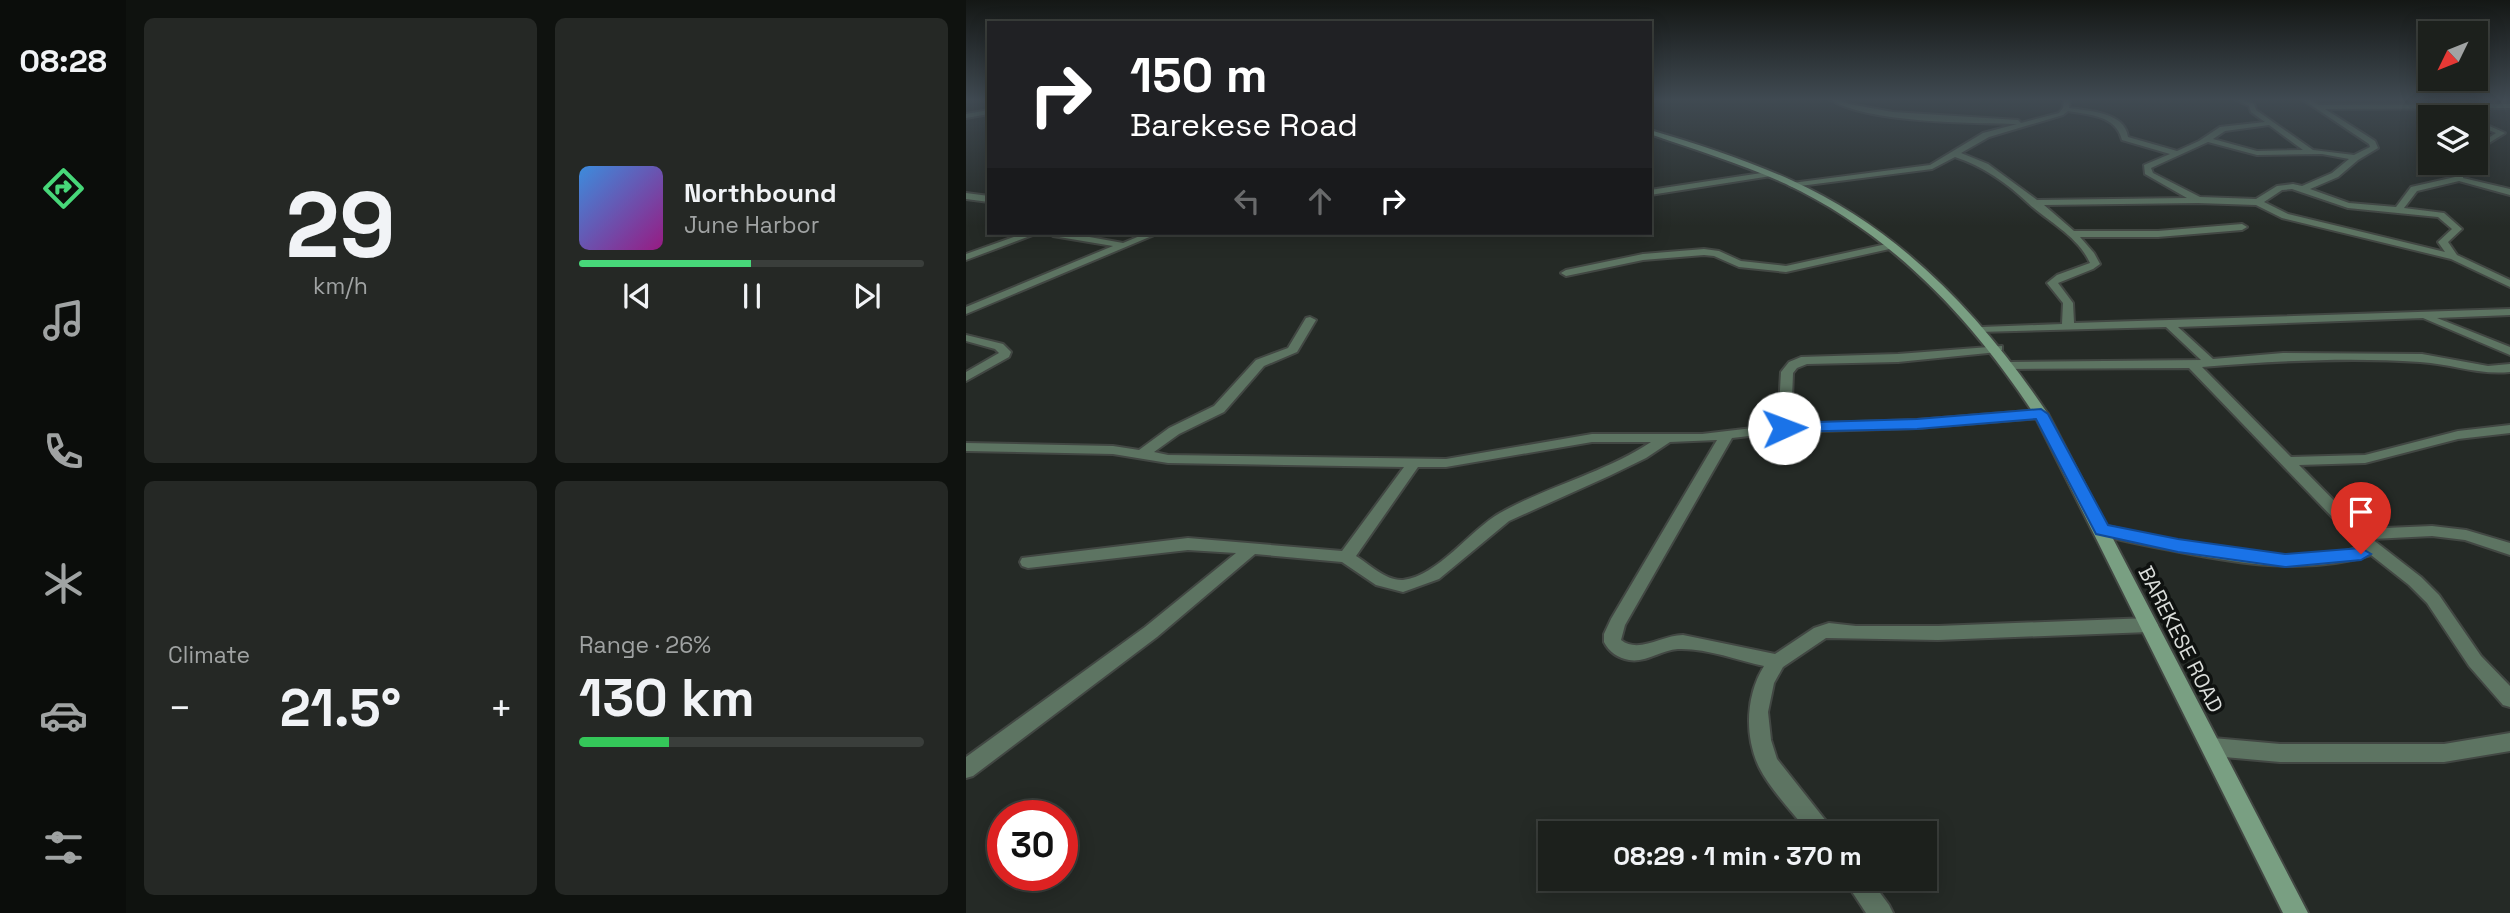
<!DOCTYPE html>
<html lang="en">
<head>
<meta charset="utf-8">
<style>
	body { margin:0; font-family:"Space Grotesk",sans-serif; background:#252825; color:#f1f3f6; height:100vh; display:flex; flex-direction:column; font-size:26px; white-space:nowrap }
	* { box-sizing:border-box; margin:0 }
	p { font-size:23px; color:#a0a3a3 }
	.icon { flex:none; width:38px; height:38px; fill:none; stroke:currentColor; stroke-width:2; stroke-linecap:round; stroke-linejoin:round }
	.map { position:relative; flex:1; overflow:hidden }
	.panel { display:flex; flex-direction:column; gap:18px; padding:18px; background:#0f120f; width:840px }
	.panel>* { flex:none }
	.guide { position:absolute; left:21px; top:21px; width:665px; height:214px; border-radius:0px; box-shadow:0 4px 18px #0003,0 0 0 2px #3a3e3b; background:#202124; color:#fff; overflow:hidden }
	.needle { width:46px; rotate:227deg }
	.buttons { position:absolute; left:1452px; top:21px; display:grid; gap:14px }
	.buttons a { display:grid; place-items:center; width:70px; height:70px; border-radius:0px; background:#1c201c; box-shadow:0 4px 18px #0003,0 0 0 2px #3a3e3b; font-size:35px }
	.speed { position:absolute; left:21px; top:800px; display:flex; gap:14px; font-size:35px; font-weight:700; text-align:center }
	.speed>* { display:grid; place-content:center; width:91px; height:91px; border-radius:50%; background:#1c201c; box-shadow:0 4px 18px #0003,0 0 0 2px #3a3e3b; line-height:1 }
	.speed .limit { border:10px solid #d22; background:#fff; color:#111 }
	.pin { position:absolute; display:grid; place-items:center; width:60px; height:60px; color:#fff; margin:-72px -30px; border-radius:50% 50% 50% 0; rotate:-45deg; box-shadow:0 0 7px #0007 }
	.pin .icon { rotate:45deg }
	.me { position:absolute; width:77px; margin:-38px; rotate:88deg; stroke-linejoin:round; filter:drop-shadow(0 0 5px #0008) }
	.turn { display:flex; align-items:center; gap:24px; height:147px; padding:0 28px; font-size:32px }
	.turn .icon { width:91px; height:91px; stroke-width:2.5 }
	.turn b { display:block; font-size:49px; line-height:60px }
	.lanes { display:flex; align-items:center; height:66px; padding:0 28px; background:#0003; justify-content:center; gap:35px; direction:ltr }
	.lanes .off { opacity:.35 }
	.big { font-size:52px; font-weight:700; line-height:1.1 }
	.panel .widget { flex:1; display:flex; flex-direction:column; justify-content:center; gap:10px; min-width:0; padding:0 24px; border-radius:10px; background:#252825 }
	.panel .dial { align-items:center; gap:0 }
	.dial b { font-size:91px; line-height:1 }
	.song { display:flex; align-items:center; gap:21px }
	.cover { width:84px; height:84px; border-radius:10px; background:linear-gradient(135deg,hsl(210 70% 55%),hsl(310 70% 35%)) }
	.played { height:7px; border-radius:4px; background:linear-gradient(90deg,#47d779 50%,#3a3e3b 50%) }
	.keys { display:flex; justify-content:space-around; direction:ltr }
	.heat { display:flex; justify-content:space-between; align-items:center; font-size:38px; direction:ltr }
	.charge { height:10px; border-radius:5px; background:linear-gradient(90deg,#34c759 26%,#3a3e3b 0) }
	.panel .tiles { flex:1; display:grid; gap:18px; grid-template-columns:repeat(2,1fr) }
	.trip { position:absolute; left:572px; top:821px; width:399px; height:70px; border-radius:0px; background:#1c201c; box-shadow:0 4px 18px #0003,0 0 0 2px #3a3e3b; font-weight:700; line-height:70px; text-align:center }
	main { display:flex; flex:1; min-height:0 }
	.dock { display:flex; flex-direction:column; width:126px; justify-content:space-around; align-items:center; background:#0b0d0b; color:#a0a3a3 }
	.dock .icon { width:49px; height:49px }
	.dock .selected { color:#47d779 }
	.dock b { font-size:32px; color:#f1f3f6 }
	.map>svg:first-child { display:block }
</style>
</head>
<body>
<main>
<nav class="dock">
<b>08:28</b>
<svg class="icon selected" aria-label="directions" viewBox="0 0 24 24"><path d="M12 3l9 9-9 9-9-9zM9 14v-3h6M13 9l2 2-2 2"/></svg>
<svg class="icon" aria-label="music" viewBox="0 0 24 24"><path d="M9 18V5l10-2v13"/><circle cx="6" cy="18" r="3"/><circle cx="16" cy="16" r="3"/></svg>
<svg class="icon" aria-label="phone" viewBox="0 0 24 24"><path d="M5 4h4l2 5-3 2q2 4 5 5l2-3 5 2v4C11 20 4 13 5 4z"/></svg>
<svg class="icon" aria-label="climate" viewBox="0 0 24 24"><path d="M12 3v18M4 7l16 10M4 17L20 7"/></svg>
<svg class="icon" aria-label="car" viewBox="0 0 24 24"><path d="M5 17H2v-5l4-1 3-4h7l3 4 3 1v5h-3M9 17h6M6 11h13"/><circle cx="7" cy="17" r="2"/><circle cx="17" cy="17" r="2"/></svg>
<svg class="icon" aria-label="filters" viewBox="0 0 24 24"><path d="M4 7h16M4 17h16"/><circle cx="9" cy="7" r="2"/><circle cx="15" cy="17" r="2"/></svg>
</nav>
<section class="panel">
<div class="tiles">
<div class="widget dial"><b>29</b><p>km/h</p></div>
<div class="widget">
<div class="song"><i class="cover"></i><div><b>Northbound</b><p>June Harbor</p></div></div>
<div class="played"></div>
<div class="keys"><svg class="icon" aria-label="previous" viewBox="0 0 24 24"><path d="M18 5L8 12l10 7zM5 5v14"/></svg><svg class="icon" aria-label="pause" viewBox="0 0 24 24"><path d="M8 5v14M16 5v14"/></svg><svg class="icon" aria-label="next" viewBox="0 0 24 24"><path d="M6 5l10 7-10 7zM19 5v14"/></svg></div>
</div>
<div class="widget"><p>Climate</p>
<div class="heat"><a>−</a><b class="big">21.5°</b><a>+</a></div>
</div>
<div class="widget"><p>Range · 26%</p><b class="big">130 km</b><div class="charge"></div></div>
</div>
</section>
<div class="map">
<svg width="1544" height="913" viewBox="0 0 1544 913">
	<rect width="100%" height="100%" fill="#252a26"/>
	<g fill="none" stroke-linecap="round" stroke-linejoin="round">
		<defs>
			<path id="street" d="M864 99H871L883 104 927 112 1052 120 1055 123 1093 113 1097 108 1098 99H1104L1103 108C1123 111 1159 112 1162 137L1211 151 1233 141 1254 127 1299 122 1285 112 1283 106 1268 99H1276L1288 104 1290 110 1347 150 1388 155 1404 147 1403 144 1336 99H1343L1353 105 1544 104V108L1359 109 1409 141 1412 148 1392 160 1372 177 1344 189 1383 203 1430 207 1445 187 1489 177V163H1497V178L1544 189V195L1493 181 1451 191 1438 208 1478 213 1496 229 1482 242 1491 255 1544 280V287L1485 259 1316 218 1290 205 1232 203 1078 205 1108 231H1192L1276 224 1281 227 1276 230 1192 237H1114L1128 253 1134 264 1127 269 1092 283 1107 303 1108 323 1544 309V315L1471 318 1544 347V355L1457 318 1212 327 1247 359 1317 353 1456 354 1522 366 1544 364V372C1510 375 1487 364 1454 362 1382 357 1308 361 1236 367L1325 457 1399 455 1492 431 1544 425V433L1492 439 1399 463 1333 465 1396 529 1466 526 1500 530 1544 543V555L1499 540 1466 536 1406 539 1455 577 1473 595 1515 656 1544 686V707L1537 705 1503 666 1461 603 1443 585 1405 555C1340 575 1274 564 1209 551 1183 546 1156 541 1131 534L1128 530 1131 526 1136 525C1216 542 1315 571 1395 547L1223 368 1041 369 1039 366 1045 362 1235 360 1200 327 1012 332V328L1016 327 1096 324 1097 303 1081 283 1091 275 1124 263C1112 236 1081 221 1062 203 1042 184 1017 166 989 157L966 169 826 187 822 185 826 183 964 165 1017 133 1051 124C1006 123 899 123 864 99ZM1102 111C1123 115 1150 115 1156 140L1204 154 1178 165 1179 174 1221 198 1071 200 1022 164 995 153 1023 137 1097 115ZM1303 125 1337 150 1291 151 1247 139 1259 131ZM1242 142 1291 155 1356 154 1383 159 1366 173 1336 186 1327 184 1311 186 1290 199 1234 197 1187 173 1185 168ZM1326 189 1382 208 1472 217 1486 229 1472 242 1479 252 1322 214 1298 202 1316 190Z
				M23 110V114L0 118V114Z
				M1510 120 1539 133 1510 151V146L1530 133 1510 125Z
				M802 172H805V176L684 195V190Z
				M0 193 23 196V202L0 199Z
				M59 233H72L0 260V254Z
				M83 233H101L157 243 181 233H193L0 314V307L147 246 87 236Z
				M925 243 928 244V248L820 272 773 267 748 256 738 255 677 260 600 276 595 273 600 270 677 254 738 249 753 251 775 261 820 266Z
				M344 317 350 320 331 352 298 366 258 412 213 434 188 452 202 455 480 459 626 434H736L812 425 815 372 823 362 835 357 932 354 1036 346V350L1032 352 932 362 841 364 831 368 827 373 825 424 951 420 1075 410 1082 414 1075 418 951 428 818 432 766 438 659 625 655 640C673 654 696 635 717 635L809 654 848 628 863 623 890 626H972L1183 618 1189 620 1192 625 1189 630 1183 632 972 640 860 638 817 667 808 683 802 712 805 740 811 759 864 826 867 833H843C827 813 804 789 793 767 778 735 780 695 798 666 771 660 740 648 712 649 695 650 680 663 663 660 652 658 643 652 638 642V634L645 619 751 440 704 442 680 458 643 476 543 521 473 579 437 592 410 585 376 562 289 554 191 637 7 776 0 778V757L179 627 270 553 222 550 62 568 56 566 54 562 56 558 222 538 376 551 438 467 202 463 147 454 0 451V443L147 446 173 450 203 428 248 406 290 360 322 348 340 318ZM626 442H685C638 473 582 486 534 513 504 530 472 576 437 580 420 581 403 564 390 556L452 467H480Z
				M0 335 37 344 45 352 43 357 0 381V372L33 353 29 349 0 341Z
				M1544 733V751L1478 762H1314L1247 756 1240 753 1237 747 1240 741 1247 738 1314 744H1478Z
				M877 878H903L923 905 927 913H900Z"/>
			<path id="secondary" d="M684 130C732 144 780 160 825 180 934 229 1016 316 1082 414L1342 913H1317L1068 414C1005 318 926 234 820 184 776 164 730 150 684 134Z"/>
		</defs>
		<!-- street casing -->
		<use href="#street" stroke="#424743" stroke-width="4"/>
		<!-- secondary casing -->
		<use href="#secondary" stroke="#424743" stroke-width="4"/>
		<!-- street -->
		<use href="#street" fill="#5d7462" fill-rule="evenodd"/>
		<!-- secondary -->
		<use href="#secondary" fill="#799f82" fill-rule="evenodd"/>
	</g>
	<!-- sky -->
	<linearGradient id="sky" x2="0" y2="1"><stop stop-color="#141715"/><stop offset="0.44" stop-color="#404a52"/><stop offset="1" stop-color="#404a52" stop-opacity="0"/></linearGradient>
	<rect width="1544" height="226" fill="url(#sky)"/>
	<!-- route -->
	<path fill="#1a73e8" stroke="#114b97" stroke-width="2" d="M1075 409 1082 414 1142 525 1212 539 1319 554 1395 548 1405 554 1395 560 1319 567 1212 552 1130 534 1070 419 951 429 818 432 811 428 818 423 951 419Z"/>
	<g text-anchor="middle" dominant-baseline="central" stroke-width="7" stroke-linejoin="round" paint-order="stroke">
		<!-- street labels -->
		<g font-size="21" fill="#daddda" stroke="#0f1210">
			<text transform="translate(1215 639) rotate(63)">BAREKESE ROAD</text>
		</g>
	</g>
</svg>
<div class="buttons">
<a><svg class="needle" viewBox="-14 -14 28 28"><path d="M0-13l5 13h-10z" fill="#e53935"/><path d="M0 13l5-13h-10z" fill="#a0a3a3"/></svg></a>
<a><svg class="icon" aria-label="layers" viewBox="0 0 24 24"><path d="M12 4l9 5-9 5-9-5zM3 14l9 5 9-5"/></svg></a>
</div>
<div class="speed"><div class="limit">30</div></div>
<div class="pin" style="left:1395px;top:554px;background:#d93025"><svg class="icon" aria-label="arrive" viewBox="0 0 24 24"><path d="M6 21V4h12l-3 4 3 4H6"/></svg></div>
<svg class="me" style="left:818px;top:428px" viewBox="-20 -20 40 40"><circle r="19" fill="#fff"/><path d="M0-13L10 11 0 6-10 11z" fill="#1a73e8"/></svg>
<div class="trip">08:29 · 1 min · 370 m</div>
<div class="guide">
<div class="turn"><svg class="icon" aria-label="right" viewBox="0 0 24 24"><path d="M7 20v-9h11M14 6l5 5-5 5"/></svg><div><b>150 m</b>Barekese Road</div></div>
<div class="lanes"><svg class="icon off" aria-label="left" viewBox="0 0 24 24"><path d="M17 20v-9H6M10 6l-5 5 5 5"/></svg><svg class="icon off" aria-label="ahead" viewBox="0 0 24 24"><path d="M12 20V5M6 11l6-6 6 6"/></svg><svg class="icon" aria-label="right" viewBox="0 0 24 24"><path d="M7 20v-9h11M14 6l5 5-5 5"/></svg></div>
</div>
</div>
</main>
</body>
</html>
